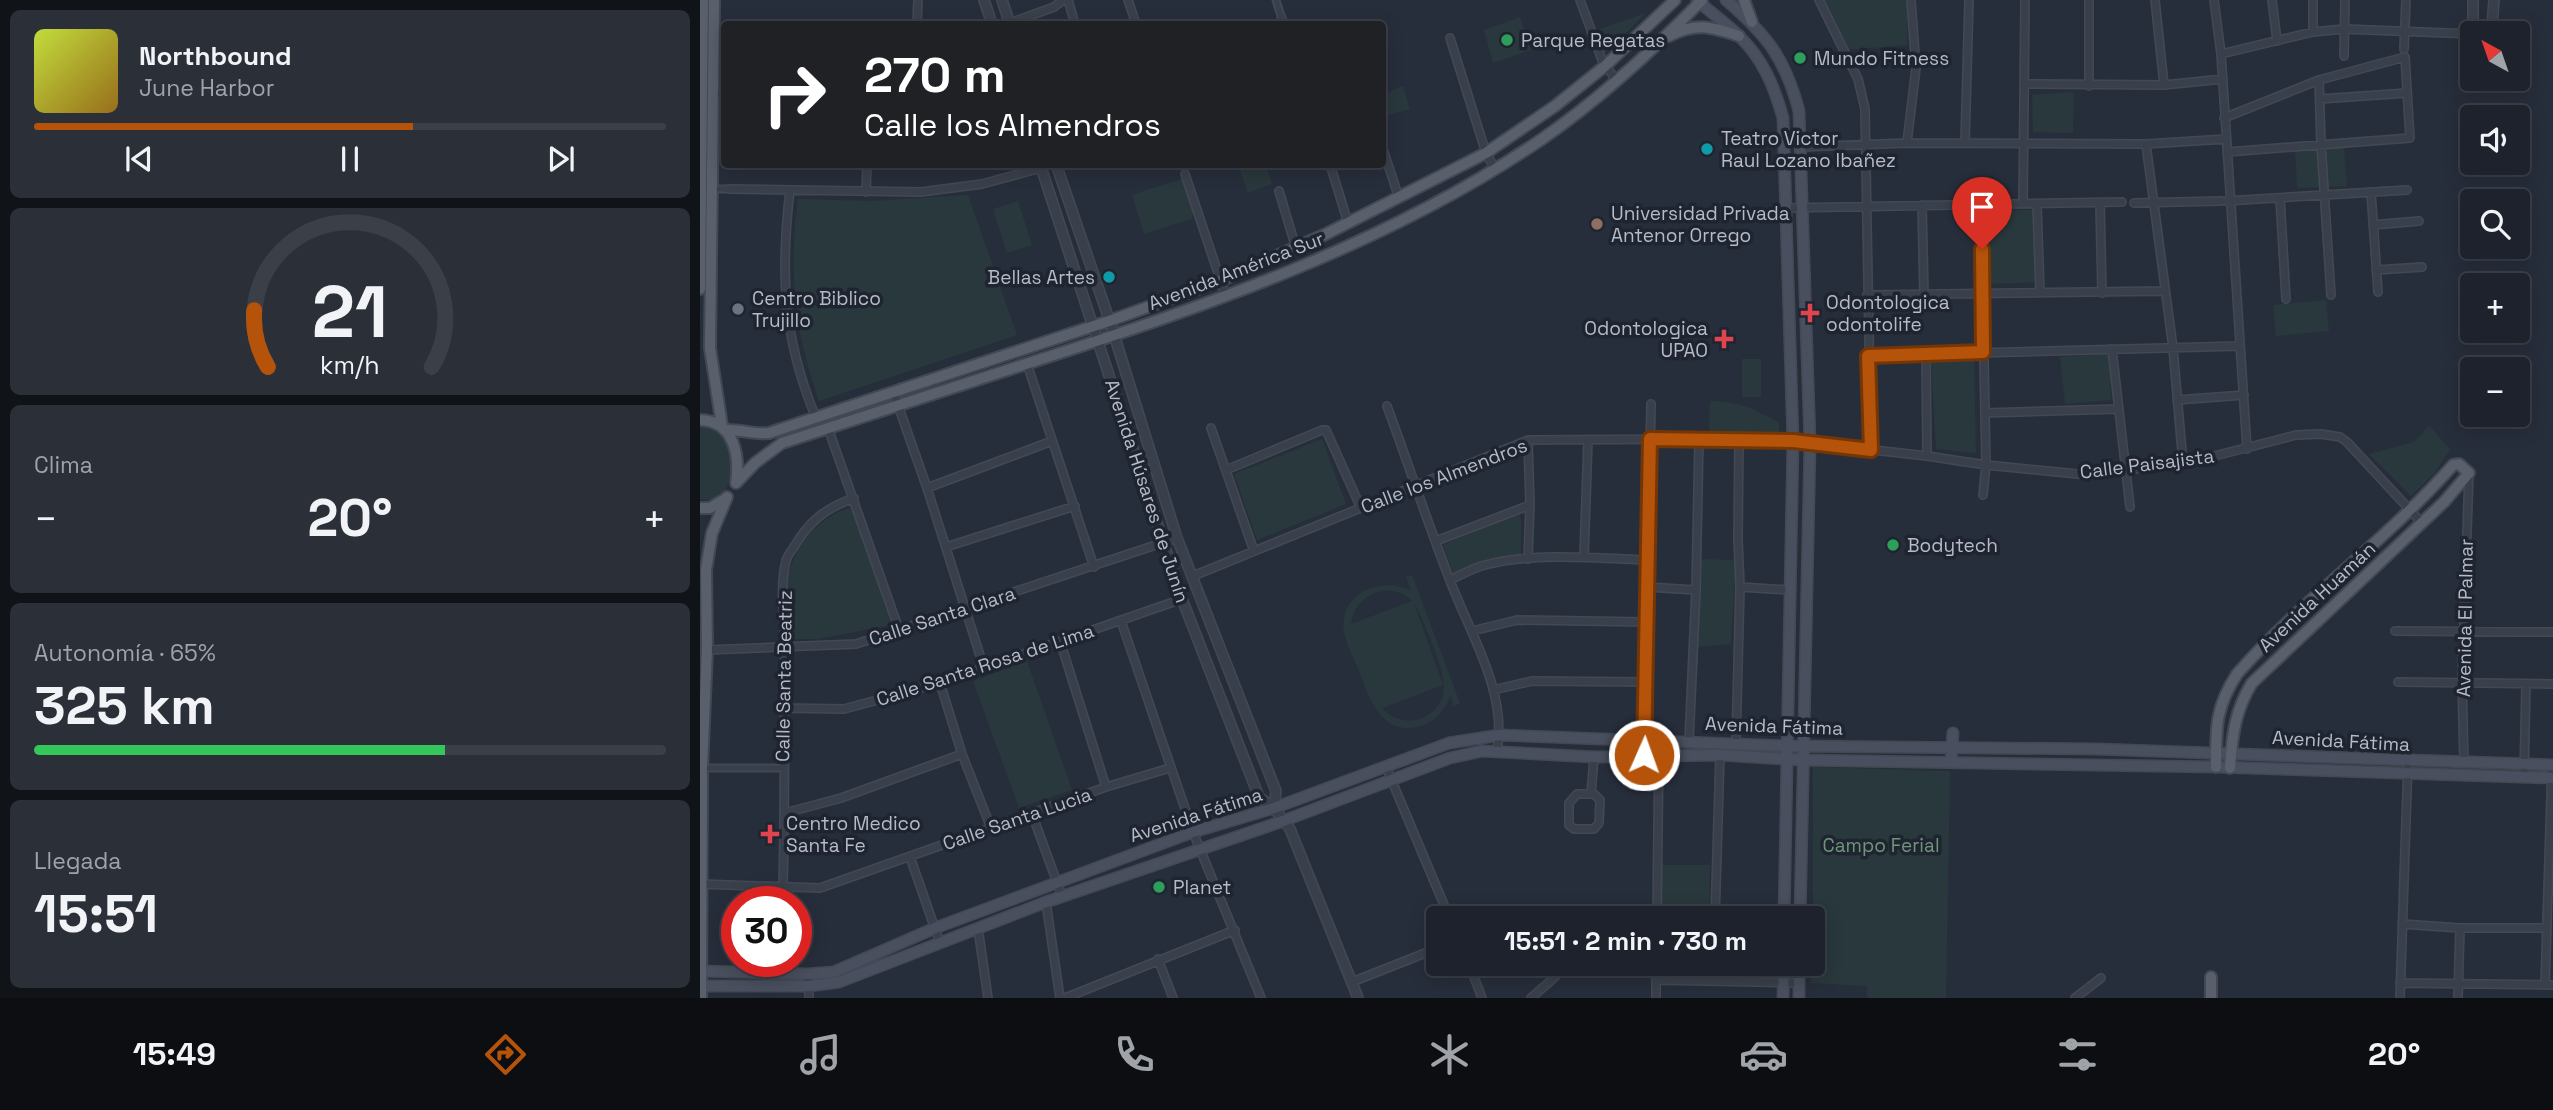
<!DOCTYPE html>
<html lang="es">
<head>
<meta charset="utf-8">
<style>
	body { margin:0; font-family:"Space Grotesk",sans-serif; background:#2a2f38; color:#f1f3f6; height:100vh; display:flex; flex-direction:column; font-size:26px; white-space:nowrap }
	* { box-sizing:border-box; margin:0 }
	p { font-size:23px; color:#a0a4a9 }
	.icon { flex:none; width:38px; height:38px; fill:none; stroke:currentColor; stroke-width:2; stroke-linecap:round; stroke-linejoin:round }
	.map { position:relative; flex:1; overflow:hidden }
	.panel { display:flex; flex-direction:column; gap:10px; padding:10px; background:#101318; width:700px }
	.panel>* { flex:none }
	.hud { position:absolute; left:21px; top:21px; width:665px; height:147px; border-radius:7px; box-shadow:0 4px 18px #0003,0 0 0 2px #3b3f48; background:#202124; color:#fff; overflow:hidden }
	.needle { width:46px; rotate:320deg }
	.controls { position:absolute; left:1760px; top:21px; display:grid; gap:14px }
	.controls a { display:grid; place-items:center; width:70px; height:70px; border-radius:7px; background:#1d222c; box-shadow:0 4px 18px #0003,0 0 0 2px #3b3f48; font-size:35px }
	.speed { position:absolute; left:21px; top:886px; display:flex; gap:14px; font-size:35px; font-weight:700; text-align:center }
	.speed>* { display:grid; place-content:center; width:91px; height:91px; border-radius:50%; background:#1d222c; box-shadow:0 4px 18px #0003,0 0 0 2px #3b3f48; line-height:1 }
	.speed .limit { border:10px solid #d22; background:#fff; color:#111 }
	.pin { position:absolute; display:grid; place-items:center; width:60px; height:60px; color:#fff; margin:-72px -30px; border-radius:50% 50% 50% 0; rotate:-45deg; box-shadow:0 0 7px #0007 }
	.pin .icon { rotate:45deg }
	.me { position:absolute; width:77px; margin:-38px; rotate:2deg; stroke-linejoin:round; filter:drop-shadow(0 0 5px #0008) }
	.turn { display:flex; align-items:center; gap:24px; height:147px; padding:0 28px; font-size:32px }
	.turn .icon { width:91px; height:91px; stroke-width:2.5 }
	.turn b { display:block; font-size:49px; line-height:60px }
	.big { font-size:52px; font-weight:700; line-height:1.1 }
	.panel .tile { flex:1; display:flex; flex-direction:column; justify-content:center; gap:10px; min-width:0; padding:0 24px; border-radius:10px; background:#2a2f38 }
	.panel .dial { align-items:center; gap:0 }
	.dial svg { height:182px; overflow:visible; fill:none; stroke:#3b3f48; stroke-width:7; stroke-linecap:round; text-anchor:middle }
	.dial text { fill:#f1f3f6; stroke:none }
	.song { display:flex; align-items:center; gap:21px }
	.cover { width:84px; height:84px; border-radius:10px; background:linear-gradient(135deg,hsl(70 70% 55%),hsl(40 70% 35%)) }
	.played { height:7px; border-radius:4px; background:linear-gradient(90deg,#b45309 60%,#3b3f48 60%) }
	.keys { display:flex; justify-content:space-around; direction:ltr }
	.heat { display:flex; justify-content:space-between; align-items:center; font-size:38px; direction:ltr }
	.charge { height:10px; border-radius:5px; background:linear-gradient(90deg,#34c759 65%,#3b3f48 0) }
	.trip { position:absolute; left:726px; top:906px; width:399px; height:70px; border-radius:7px; background:#1d222c; box-shadow:0 4px 18px #0003,0 0 0 2px #3b3f48; font-weight:700; line-height:70px; text-align:center }
	.tab-bar { display:flex; height:112px; justify-content:space-around; align-items:center; background:#0c0e12; color:#a0a4a9 }
	.tab-bar .icon { width:49px; height:49px }
	.tab-bar .active { color:#b45309 }
	.tab-bar b { font-size:32px; color:#f1f3f6 }
	main { display:flex; flex:1; min-height:0 }
	.map>svg:first-child { display:block }
</style>
</head>
<body>
<main>
<section class="panel">
<div class="tile">
<div class="song"><i class="cover"></i><div><b>Northbound</b><p>June Harbor</p></div></div>
<div class="played"></div>
<div class="keys"><svg class="icon" aria-label="previous" viewBox="0 0 24 24"><path d="M18 5L8 12l10 7zM5 5v14"/></svg><svg class="icon" aria-label="pause" viewBox="0 0 24 24"><path d="M8 5v14M16 5v14"/></svg><svg class="icon" aria-label="next" viewBox="0 0 24 24"><path d="M6 5l10 7-10 7zM19 5v14"/></svg></div>
</div>
<div class="tile dial"><svg viewBox="0 0 100 80">
<path d="M14 69A42 42 0 1 1 86 69"/>
<path d="M14 69A42 42 0 0 1 8 44" stroke="#b45309"/>
<text x="50" y="56" font-size="32" font-weight="700">21</text>
<text x="50" y="72" font-size="11">km/h</text>
</svg></div>
<div class="tile"><p>Clima</p>
<div class="heat"><a>−</a><b class="big">20°</b><a>+</a></div>
</div>
<div class="tile"><p>Autonomía · 65%</p><b class="big">325 km</b><div class="charge"></div></div>
<div class="tile"><p>Llegada</p><b class="big">15:51</b></div>
</section>
<div class="map">
<svg width="1853" height="998" viewBox="0 0 1853 998">
	<rect width="100%" height="100%" fill="#272e3b"/>
	<!-- green -->
	<path fill="#29383c" fill-rule="evenodd" d="M1125 0H1207V45L1147 50 1123 2Z
		M946 13 905 54 897 30Z
		M820 17 831 50 793 63 784 30Z
		M703 86 710 109 683 117V94Z
		M1374 92 1373 133 1333 132 1332 95Z
		M1644 147 1647 186 1627 187 1625 148Z
		M1617 149 1620 187 1597 188 1595 150Z
		M538 165H566L572 184 548 193Z
		M484 178 494 214 491 219 444 234 432 195Z
		M268 195 317 335 119 401C95 334 88 268 98 199L172 201Z
		M318 201 332 245 307 253 293 209Z
		M1287 210H1333L1339 282 1287 284Z
		M1626 300 1629 331 1576 336 1573 305Z
		M1409 354 1411 400 1365 404 1360 357Z
		M1274 358 1276 453 1236 449 1231 359Z
		M1042 359H1061V397H1042Z
		M1010 401C1039 402 1054 408 1079 423V432H1009Z
		M8 419 31 443C32 464 34 507 0 499V420Z
		M1729 426 1750 449 1734 474 1711 496 1669 454 1714 442Z
		M622 439 646 504 557 540 534 474Z
		M152 507 191 625 118 639H91C89 625 84 608 85 594 88 555 113 518 152 507Z
		M814 515H819L821 518V554L788 559 753 573 743 545Z
		M998 559 1036 560 1031 644 996 647Z
		M712 575 760 703 754 706 750 696C745 711 736 721 721 726 682 739 668 696 658 668 653 657 646 644 644 632 638 593 681 575 711 591L706 577ZM689 590 703 594 712 601 651 624C654 603 669 591 689 590ZM714 603C722 615 744 671 744 685 745 718 703 733 682 708L743 685Z
		M327 661 372 790 319 808 273 681Z
		M1113 767 1250 771 1246 998H1167V986L1111 983V964H1113Z
		M959 865H1010L1009 919H958Z
		M957 964H1008L1007 975 956 972Z"/>
	<g fill="none" stroke-linecap="round" stroke-linejoin="round">
		<defs>
			<path id="pedestrian" d="M576 0 581 16
				M14 189H29
				M2 768H83"/>
			<path id="minor" d="M368 0 375 24
				M428 0 436 24
				M880 0 902 60 916 80
				M1119 0 1158 79 1165 109 1171 450
				M1389 0V86
				M1455 0 1464 85
				M1514 0 1521 54 1547 449
				M1572 0 1577 41
				M1613 0V32
				M581 16 584 24
				M310 23 354 7 363 0
				M217 24 218 0
				M750 38 786 153 795 169
				M1704 49 1706 0
				M1521 54 1613 32 1644 29 1773 34
				M1644 56 1645 0
				M1619 80 1621 144 1631 295
				M1325 84 1464 85 1523 79
				M11 93 24 94
				M1620 99 1707 93
				M1524 118 1619 80 1705 57 1710 138 1527 152
				M1207 143 1216 68 1211 0
				M1265 143 1269 0
				M1446 144 1473 348 1483 463
				M682 146 699 198
				M1101 147 1207 143 1446 144 1526 139
				M630 164 648 223
				M485 174 526 297
				M29 189 221 192 282 184 341 168
				M90 190C80 275 83 338 116 418
				M579 191 596 248
				M166 192 167 164
				M1671 192 1678 292
				M1580 198 1586 299
				M1526 201 1707 190
				M1400 203 1402 293
				M1434 203 1521 201
				M1323 204 1325 0
				M1337 204 1340 293
				M1222 205 1224 294
				M1281 205 1286 465 1283 495
				M1086 208 1422 202
				M1673 225 1719 221
				M1676 270 1722 267
				M1167 295 1465 291
				M1412 349 1430 507
				M1226 354 1227 456
				M1168 356 1540 346
				M327 364 394 567
				M193 391 227 488 284 668
				M1477 400 1544 395
				M687 406C708 463 727 521 749 578 769 632 808 692 797 751
				M1285 413 1418 409
				M128 428 199 630
				M511 428 554 551
				M526 470 622 430H626L661 508
				M227 488 352 441
				M736 541 830 505
				M246 547 375 506
				M884 557 888 440
				M828 559 830 505 828 440
				M493 576 828 440 999 439 1093 441 1227 456 1286 465 1388 475 1495 461 1596 435 1621 434 1640 437 1647 442 1722 523
				M750 580C761 575 773 568 785 565 832 552 898 558 947 560
				M947 587 996 590
				M1040 587 1089 590
				M421 621 493 832 561 998
				M772 631 817 620 945 622
				M1695 631 1853 632
				M360 641 406 787
				M7 650 156 644 477 538
				M1698 682 1853 684
				M240 683 262 754 291 828
				M793 690 832 681 945 682
				M83 708 144 709 240 683 482 599
				M989 741 996 590 999 439
				M1036 743 1040 587 1038 539 1039 440
				M944 755 951 404
				M1764 763 1762 682 1769 473
				M686 767 750 919
				M1824 778 1826 684
				M877 794H894L900 800 899 823 894 829H874L869 825V803Z
				M891 794 894 757
				M85 813 141 798 262 754
				M332 814 362 896
				M210 857 240 943
				M0 884 120 888 406 787 470 768
				M83 887C85 809 84 730 85 652 85 623 79 588 86 561 87 556 91 551 94 547 109 521 126 508 154 498
				M346 902 360 998
				M957 919 959 741
				M1015 919 1020 755
				M1702 924 1760 928H1847
				M278 928 288 998
				M458 959 473 998
				M769 964 782 998
				M108 974 109 998
				M956 980 1099 983
				M1013 980 1014 964
				M652 982 738 948
				M1700 983 1853 985
				M1845 985 1852 765
				M365 998 535 930
				M831 998 855 977 862 964
				M956 998V964
				M1375 998 1401 978
				M1700 998 1708 761
				M1758 998 1760 928"/>
			<path id="tertiary" d="M284 0 292 24
				M302 0 310 24
				M1773 33V0
				M1786 33 1792 26 1794 0
				M340 164 482 599 559 797 574 808 590 829 658 998
				M356 164 412 328 477 538 576 791 574 808"/>
			<path id="secondary" d="M997 0C1011 13 1026 23 1039 36 1063 59 1074 86 1083 118L1093 441 1084 919
				M1026 0C1067 35 1085 58 1099 111L1110 443 1100 919
				M1251 762 1253 733
				M0 971 108 974 134 972 235 928 493 832 574 808 749 743 800 735 1088 746 1397 749 1853 765
				M0 986H109L139 982 346 902 583 821 750 758 782 751 894 757 1020 755 1103 760 1516 767 1853 778
				M1083 998 1084 964
				M1099 998V964"/>
			<path id="primary" d="M14 0 10 348 22 426
				M1044 0 1052 22
				M969 36C997 22 1011 27 1039 36
				M0 289 3 0
				M0 420C34 421 40 455 36 483
				M26 430C41 429 54 435 69 433L409 321 520 281 624 235 786 153 855 106 905 66 975 0
				M36 483 55 463 82 443C164 416 247 390 329 363 506 306 687 245 842 139 900 99 953 50 1002 0
				M0 508H10L25 499
				M1516 767C1516 728 1515 708 1537 674 1603 599 1687 540 1753 465L1759 464 1769 473 1744 502 1552 683C1535 710 1532 736 1530 768
				M1 998 2 768 7 650 6 570 12 533 27 497
				M1511 998V977"/>
		</defs>
		<!-- pedestrian casing -->
		<use href="#pedestrian" stroke="#434954" stroke-width="9"/>
		<!-- minor casing -->
		<use href="#minor" stroke="#434954" stroke-width="10"/>
		<!-- tertiary casing -->
		<use href="#tertiary" stroke="#434954" stroke-width="12"/>
		<!-- secondary casing -->
		<use href="#secondary" stroke="#434954" stroke-width="13"/>
		<!-- primary casing -->
		<use href="#primary" stroke="#434954" stroke-width="14"/>
		<!-- pedestrian -->
		<use href="#pedestrian" stroke="#3a404b" stroke-width="5"/>
		<!-- minor -->
		<use href="#minor" stroke="#3a404b" stroke-width="7"/>
		<!-- tertiary -->
		<use href="#tertiary" stroke="#3a404b" stroke-width="9"/>
		<!-- secondary -->
		<use href="#secondary" stroke="#494f5e" stroke-width="10"/>
		<!-- primary -->
		<use href="#primary" stroke="#595f6b" stroke-width="10"/>
	</g>
	<g fill="none" stroke-linecap="round" stroke-linejoin="round">
		<defs>
			<path id="route" d="M944 755 950 439 1093 441 1171 450 1168 356 1283 352 1282 249"/>
		</defs>
		<!-- route casing -->
		<use href="#route" stroke="#753606" stroke-width="18"/>
		<!-- route -->
		<use href="#route" stroke="#b45309" stroke-width="12"/>
	</g>
	<!-- markers -->
	<g fill="#2e9e5b" stroke="#1f2530" stroke-width="2.5">
		<circle cx="807" cy="40" r="7"/>
		<circle cx="1100" cy="58" r="7"/>
		<circle cx="1193" cy="545" r="7"/>
		<circle cx="459" cy="887" r="7"/>
	</g>
	<g fill="#0f9aa8" stroke="#1f2530" stroke-width="2.5">
		<circle cx="1007" cy="149" r="7"/>
		<circle cx="409" cy="277" r="7"/>
	</g>
	<circle fill="#8d6e63" stroke="#1f2530" stroke-width="2.5" cx="897" cy="224" r="7"/>
	<circle fill="#6b7280" stroke="#1f2530" stroke-width="2.5" cx="38" cy="309" r="7"/>
	<g fill="#e0444e" stroke="#1f2530" stroke-width="2.5">
		<path d="M1106.5 302.5h7v7h7v7h-7v7h-7v-7h-7v-7h7z"/>
		<path d="M1020.5 328.5h7v7h7v7h-7v7h-7v-7h-7v-7h7z"/>
		<path d="M66.5 823.5h7v7h7v7h-7v7h-7v-7h-7v-7h7z"/>
	</g>
	<g text-anchor="middle" dominant-baseline="central" stroke-width="7" stroke-linejoin="round" paint-order="stroke">
		<!-- poi labels -->
		<g font-size="19" fill="#b6bbc7" stroke="#1f2530" text-anchor="start">
			<text x="821" y="40">Parque Regatas</text>
			<text x="1114" y="58">Mundo Fitness</text>
			<text x="1021" y="138">Teatro Victor<tspan x="1021" dy="22">Raul Lozano Ibañez</tspan></text>
			<text x="911" y="213">Universidad Privada<tspan x="911" dy="22">Antenor Orrego</tspan></text>
			<text x="395" y="277" text-anchor="end">Bellas Artes</text>
			<text x="52" y="298">Centro Biblico<tspan x="52" dy="22">Trujillo</tspan></text>
			<text x="1126" y="302">Odontologica<tspan x="1126" dy="22">odontolife</tspan></text>
			<text x="1008" y="328" text-anchor="end">Odontologica<tspan x="1008" dy="22">UPAO</tspan></text>
			<text x="1207" y="545">Bodytech</text>
			<text x="86" y="823">Centro Medico<tspan x="86" dy="22">Santa Fe</tspan></text>
			<text x="473" y="887">Planet</text>
		</g>
		<!-- street labels -->
		<g font-size="19" fill="#b6bbc7" stroke="#1f2530">
			<text transform="translate(536 271) rotate(-21)">Avenida América Sur</text>
			<text transform="translate(1447 464) rotate(-7)">Calle Paisajista</text>
			<text transform="translate(744 476) rotate(-21)">Calle los Almendros</text>
			<text transform="translate(447 491) rotate(72)">Avenida Húsares de Junín</text>
			<text transform="translate(1617 597) rotate(-43)">Avenida Huamán</text>
			<text transform="translate(242 616) rotate(-18)">Calle Santa Clara</text>
			<text transform="translate(1765 618) rotate(-89)">Avenida El Palmar</text>
			<text transform="translate(285 665) rotate(-18)">Calle Santa Rosa de Lima</text>
			<text transform="translate(84 676) rotate(-89)">Calle Santa Beatriz</text>
			<text transform="translate(1074 726) rotate(2)">Avenida Fátima</text>
			<text transform="translate(1641 741) rotate(3)">Avenida Fátima</text>
			<text transform="translate(496 815) rotate(-18)">Avenida Fátima</text>
			<text transform="translate(317 819) rotate(-19)">Calle Santa Lucia</text>
		</g>
		<!-- park labels -->
		<g font-size="19" fill="#70957b" stroke="#1f2530">
			<text x="1181" y="845">Campo Ferial</text>
		</g>
	</g>
</svg>
<div class="controls">
<a><svg class="needle" viewBox="-14 -14 28 28"><path d="M0-13l5 13h-10z" fill="#e53935"/><path d="M0 13l5-13h-10z" fill="#a0a4a9"/></svg></a>
<a><svg class="icon" aria-label="sound" viewBox="0 0 24 24"><path d="M4 9h4l5-4v14l-5-4H4zM17 9q2 3 0 6"/></svg></a>
<a><svg class="icon" aria-label="search" viewBox="0 0 24 24"><circle cx="10" cy="10" r="6"/><path d="M15 15l6 6"/></svg></a>
<a>+</a>
<a>−</a>
</div>
<div class="speed"><div class="limit">30</div></div>
<div class="pin" style="left:1282px;top:249px;background:#d93025"><svg class="icon" aria-label="arrive" viewBox="0 0 24 24"><path d="M6 21V4h12l-3 4 3 4H6"/></svg></div>
<svg class="me" style="left:944px;top:755px" viewBox="-20 -20 40 40"><circle r="17" fill="#b45309" stroke="#fff" stroke-width="3"/><path d="M0-11L8 9 0 5-8 9z" fill="#fff"/></svg>
<div class="trip">15:51 · 2 min · 730 m</div>
<div class="hud">
<div class="turn"><svg class="icon" aria-label="right" viewBox="0 0 24 24"><path d="M7 20v-9h11M14 6l5 5-5 5"/></svg><div><b>270 m</b>Calle los Almendros</div></div>
</div>
</div>
</main>
<nav class="tab-bar">
<b>15:49</b>
<svg class="icon active" aria-label="directions" viewBox="0 0 24 24"><path d="M12 3l9 9-9 9-9-9zM9 14v-3h6M13 9l2 2-2 2"/></svg>
<svg class="icon" aria-label="music" viewBox="0 0 24 24"><path d="M9 18V5l10-2v13"/><circle cx="6" cy="18" r="3"/><circle cx="16" cy="16" r="3"/></svg>
<svg class="icon" aria-label="phone" viewBox="0 0 24 24"><path d="M5 4h4l2 5-3 2q2 4 5 5l2-3 5 2v4C11 20 4 13 5 4z"/></svg>
<svg class="icon" aria-label="climate" viewBox="0 0 24 24"><path d="M12 3v18M4 7l16 10M4 17L20 7"/></svg>
<svg class="icon" aria-label="car" viewBox="0 0 24 24"><path d="M5 17H2v-5l4-1 3-4h7l3 4 3 1v5h-3M9 17h6M6 11h13"/><circle cx="7" cy="17" r="2"/><circle cx="17" cy="17" r="2"/></svg>
<svg class="icon" aria-label="filters" viewBox="0 0 24 24"><path d="M4 7h16M4 17h16"/><circle cx="9" cy="7" r="2"/><circle cx="15" cy="17" r="2"/></svg>
<b>20°</b>
</nav>
</body>
</html>
